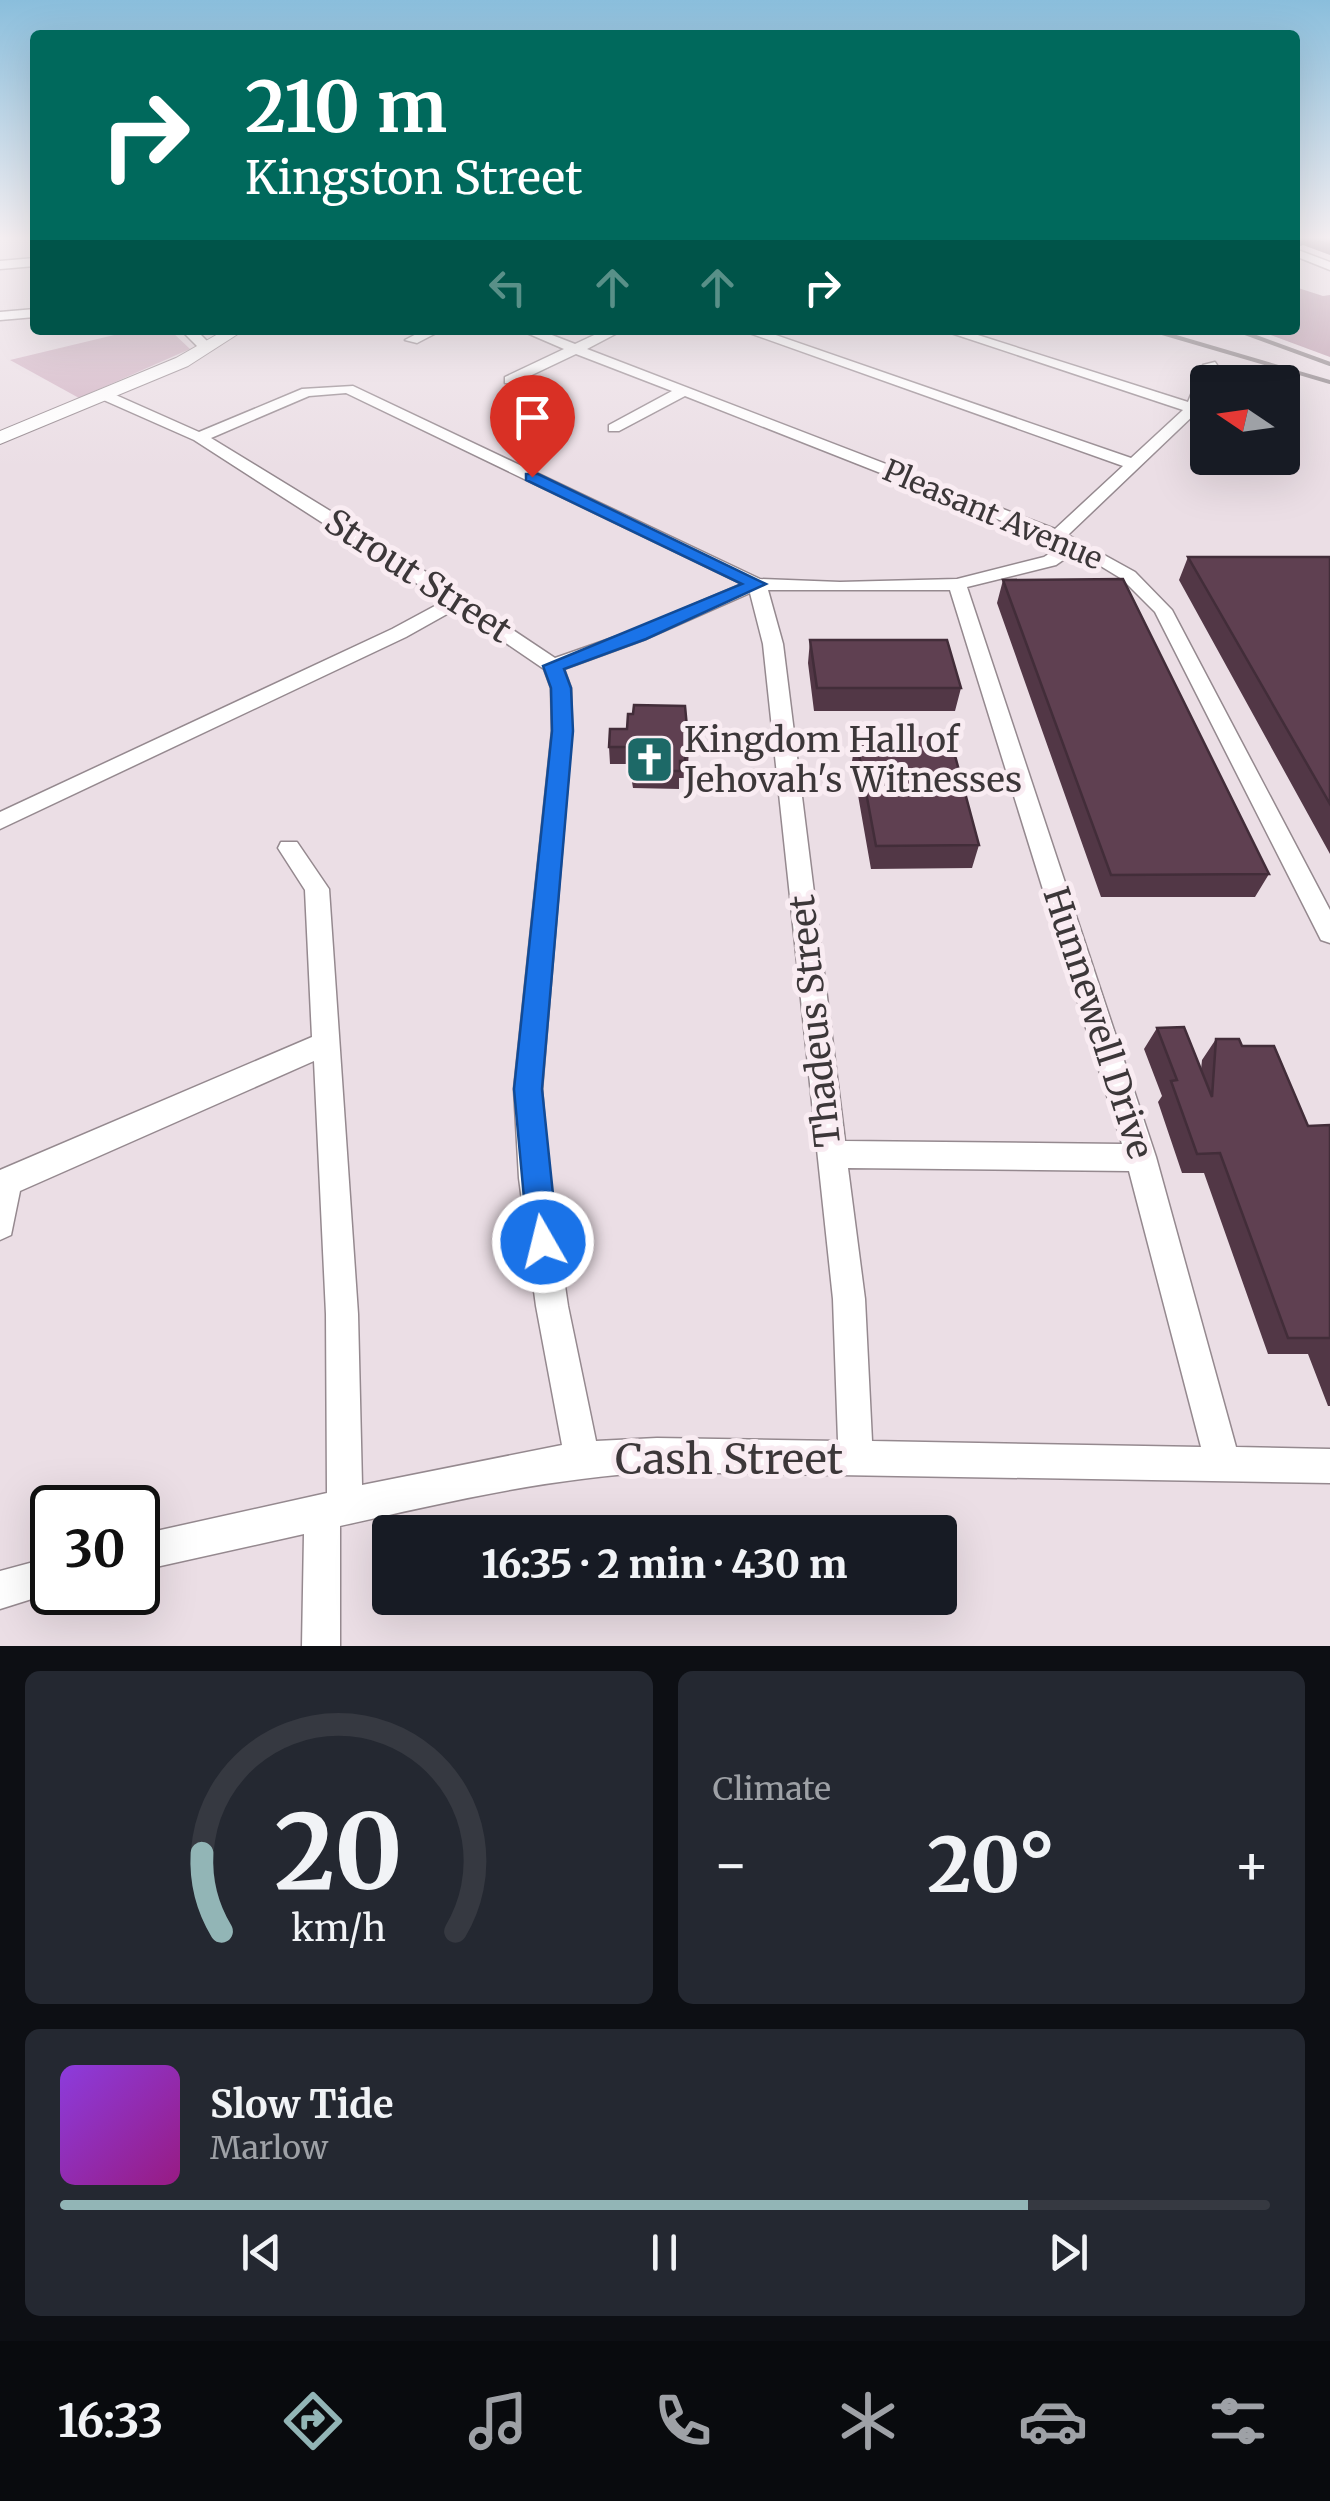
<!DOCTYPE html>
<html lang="en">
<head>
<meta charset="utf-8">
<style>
	body { margin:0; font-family:Merriweather,serif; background:#242831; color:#f1f3f6; height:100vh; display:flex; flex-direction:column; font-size:38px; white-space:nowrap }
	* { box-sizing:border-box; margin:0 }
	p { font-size:32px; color:#9ea1a6 }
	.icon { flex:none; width:55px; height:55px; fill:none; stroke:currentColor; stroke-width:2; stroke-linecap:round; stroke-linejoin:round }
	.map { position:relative; height:1646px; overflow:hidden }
	.panel { display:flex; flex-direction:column; gap:25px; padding:25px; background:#0d0f14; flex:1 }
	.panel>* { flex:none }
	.banner { position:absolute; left:30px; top:30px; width:1270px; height:305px; border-radius:10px; box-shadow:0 10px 40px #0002; background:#00695c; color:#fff; overflow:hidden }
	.needle { width:65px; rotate:283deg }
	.tools { position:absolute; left:1190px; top:365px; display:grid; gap:20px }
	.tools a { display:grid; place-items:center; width:110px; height:110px; border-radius:10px; background:#171b24; box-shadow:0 10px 40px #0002; font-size:50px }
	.speed { position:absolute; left:30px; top:1485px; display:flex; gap:20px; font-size:50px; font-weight:700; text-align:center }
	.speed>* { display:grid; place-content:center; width:130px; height:130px; border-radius:50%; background:#171b24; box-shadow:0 10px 40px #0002; line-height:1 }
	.speed .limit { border:5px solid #111; border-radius:15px; background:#fff; color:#111 }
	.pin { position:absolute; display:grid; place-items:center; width:85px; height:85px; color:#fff; margin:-102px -42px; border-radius:50% 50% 50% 0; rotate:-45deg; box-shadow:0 0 10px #0007 }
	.pin .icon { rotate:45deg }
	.me { position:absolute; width:110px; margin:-55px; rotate:352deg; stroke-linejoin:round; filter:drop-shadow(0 0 8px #0008) }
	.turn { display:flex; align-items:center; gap:35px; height:210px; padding:0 50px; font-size:45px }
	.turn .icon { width:130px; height:130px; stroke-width:2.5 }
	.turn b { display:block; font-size:70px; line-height:85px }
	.lanes { display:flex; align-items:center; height:95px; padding:0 50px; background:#0003; justify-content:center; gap:50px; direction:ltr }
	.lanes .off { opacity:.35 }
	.big { font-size:75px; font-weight:800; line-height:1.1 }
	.panel .tile { flex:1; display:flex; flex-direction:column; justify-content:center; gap:15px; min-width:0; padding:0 35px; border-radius:15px; background:#242831 }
	.panel .dial { align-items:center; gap:0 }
	.dial svg { height:260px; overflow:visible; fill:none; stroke:#363941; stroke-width:7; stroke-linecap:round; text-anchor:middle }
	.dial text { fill:#f1f3f6; stroke:none }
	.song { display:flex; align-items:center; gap:30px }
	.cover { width:120px; height:120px; border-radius:15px; background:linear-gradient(135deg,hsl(270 70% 55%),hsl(310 70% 35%)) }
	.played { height:10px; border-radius:5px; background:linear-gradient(90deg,#92b5b6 80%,#363941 80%) }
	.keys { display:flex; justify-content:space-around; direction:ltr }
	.heat { display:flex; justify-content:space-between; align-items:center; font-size:55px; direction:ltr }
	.panel .tiles { flex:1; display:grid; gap:25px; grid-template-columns:1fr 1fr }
	.tile:last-child { grid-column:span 2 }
	.trip { position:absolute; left:372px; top:1515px; width:585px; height:100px; border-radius:10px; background:#171b24; box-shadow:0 10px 40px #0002; font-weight:800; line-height:100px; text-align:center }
	.tab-bar { display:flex; height:160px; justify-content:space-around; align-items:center; background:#090b0e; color:#9ea1a6 }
	.tab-bar .icon { width:70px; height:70px }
	.tab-bar .selected { color:#92b5b6 }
	.tab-bar b { font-size:45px; color:#f1f3f6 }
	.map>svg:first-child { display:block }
</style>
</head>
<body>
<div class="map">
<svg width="1330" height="1646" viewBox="0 0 1330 1646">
	<rect width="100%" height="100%" fill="#ebdee5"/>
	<!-- green -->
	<path fill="#d1b2c3" d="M135 330H170L190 349 79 398 10 360Z"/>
	<!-- forest -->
	<path fill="#b793a6" d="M1295 287 1323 296 1330 295V357L1257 330H1295Z"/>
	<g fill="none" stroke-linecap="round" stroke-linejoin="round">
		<defs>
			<path id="minor" d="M1295 249 1330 262V270L1295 256Z
				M35 258V266L0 269V261Z
				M35 309V317L0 320V312Z
				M181 330H196L214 348 202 351Z
				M424 330H442L417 343 405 340Z
				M520 330H539L575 344 605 330H623L587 349 1055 529 1123 466 741 330H761L1131 458 1183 410 942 330H962L1188 402 1203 365 1215 362 1217 365 1198 411 1068 535 1135 572 1172 610 1330 910V943L1321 940 1155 612 1122 579 1076 551 1056 565 967 587 1156 1157 1236 1447 1330 1449V1483L657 1472C548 1478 446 1502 340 1526V1646H302L304 1534 138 1571V1535L327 1493 326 1314 314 1061 20 1191 11 1235 0 1240V1170L312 1037 305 890 278 848 281 842H297L329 889 358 1314 362 1485 562 1445 536 1306 519 1178 514 1089 552 731 551 688 544 669 456 609 406 637 0 829V812L392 629 444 601 194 440 99 398V392H109L199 432 302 389 353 386 760 579 840 582 957 579 1044 557 1063 545 685 396 619 431H609V425L672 391 576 354 515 383H505V377L564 349ZM346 393 742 584 632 631 555 658 381 542 211 438 309 396ZM768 590H950L1122 1144 845 1141 783 644ZM750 593 763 644 833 1299 838 1441 657 1438 596 1441 568 1306 549 1178 542 1089 572 731 571 688 564 669 646 639ZM848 1168 1129 1171 1201 1447 872 1441 865 1299Z
				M52 1557 54 1592 0 1609V1571Z"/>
			<path id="major" d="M225 330H244L188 366 0 444V431L176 358Z"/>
		</defs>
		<!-- minor casing -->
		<use href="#minor" stroke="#95898f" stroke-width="3"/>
		<!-- major casing -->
		<use href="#major" stroke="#95898f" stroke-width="2"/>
		<!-- minor -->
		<use href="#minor" fill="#fff" fill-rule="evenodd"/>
		<!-- major -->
		<use href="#major" fill="#fff" fill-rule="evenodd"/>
		<!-- rail -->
		<path stroke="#887f83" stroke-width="4" d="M1152 330 1330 382
			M1237 330 1330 364"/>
	</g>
	<!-- wall -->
	<path fill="#523746" d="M1295 237H1330V255L1303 245 1295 247Z
		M1188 557H1330V854L1179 580Z
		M1003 580 1269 874 1255 897H1101L997 603Z
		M810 640 961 688 955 711H814L808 663Z
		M627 729 689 749 688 766H685V778H679V789L633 788 629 764H610L609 747Z
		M856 738 979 845 972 868 871 869 852 761Z
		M1157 1028 1201 1070 1202 1060 1216 1039 1242 1046 1308 1126 1330 1125V1406H1328L1308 1354H1268L1204 1173H1182L1158 1102 1162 1096 1144 1049Z"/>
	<!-- shaded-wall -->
	<path fill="#422d39" d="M1306 237 1303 245 1295 247V239Z"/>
	<!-- building -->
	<path fill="#5f4051" stroke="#422d39" stroke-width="2.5" d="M1309 237H1330V245Z
		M1188 557H1330V804Z
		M1123 579 1269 874 1111 875 1003 580Z
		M810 640H947L961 688H817Z
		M634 705 685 706 689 749H685V761H680V771H633L628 747H609L610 729H627L628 714H633Z
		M950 737 979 845 876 846 856 738Z
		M1184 1027 1212 1097 1216 1039H1239L1242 1046H1274L1308 1126 1330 1125V1338H1288L1220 1153 1197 1154 1171 1081 1177 1080 1157 1028Z"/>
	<!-- sky -->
	<linearGradient id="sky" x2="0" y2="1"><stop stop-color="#8abedc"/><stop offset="0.51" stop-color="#f6f0f3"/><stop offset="1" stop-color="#f6f0f3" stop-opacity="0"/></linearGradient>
	<rect width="1330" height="467" fill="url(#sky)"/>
	<!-- route -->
	<path fill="#1a73e8" stroke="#114b97" stroke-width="2.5" d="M526 474H538L766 584 646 639 564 669 571 688 573 731 542 1089 558 1242 554 1253 543 1257 532 1253 528 1242 514 1089 552 731 551 688 543 666 742 584 526 480Z"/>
	<!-- icons -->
	<defs>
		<symbol id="church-square" viewBox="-11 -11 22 22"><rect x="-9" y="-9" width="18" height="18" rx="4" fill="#1d6967" stroke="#f9ecf2"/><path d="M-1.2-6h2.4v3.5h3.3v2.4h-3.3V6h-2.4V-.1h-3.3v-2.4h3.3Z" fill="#fff"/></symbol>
	</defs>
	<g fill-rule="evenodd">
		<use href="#church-square" x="622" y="732" width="55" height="55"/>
	</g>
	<g text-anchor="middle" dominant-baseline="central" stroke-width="10" stroke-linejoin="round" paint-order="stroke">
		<!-- far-street labels -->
		<g font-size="30" fill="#3c3739" stroke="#f9ecf2">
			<text transform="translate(993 514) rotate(23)">Pleasant Avenue</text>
		</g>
		<!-- street labels -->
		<g font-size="35" fill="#3c3739" stroke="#f9ecf2">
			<text transform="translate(418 576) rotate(33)">Strout Street</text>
			<text transform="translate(815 1021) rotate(-96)">Thadeus Street</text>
			<text transform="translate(1098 1023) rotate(72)">Hunnewell Drive</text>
		</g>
		<!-- poi labels -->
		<g font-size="35" fill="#3c3739" stroke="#f9ecf2" text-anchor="start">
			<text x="684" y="740">Kingdom Hall of<tspan x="684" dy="40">Jehovah's Witnesses</tspan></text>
		</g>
		<!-- near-street labels -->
		<g font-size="42" fill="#3c3739" stroke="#f9ecf2">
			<text x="729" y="1459">Cash Street</text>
		</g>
	</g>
</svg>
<div class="tools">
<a><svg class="needle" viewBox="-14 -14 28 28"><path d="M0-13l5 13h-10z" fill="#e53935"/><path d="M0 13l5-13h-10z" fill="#9ea1a6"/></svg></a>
</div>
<div class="speed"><div class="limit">30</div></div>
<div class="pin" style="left:532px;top:477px;background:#d93025"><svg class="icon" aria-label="arrive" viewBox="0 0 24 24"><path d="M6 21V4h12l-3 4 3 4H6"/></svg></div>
<svg class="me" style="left:543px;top:1242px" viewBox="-20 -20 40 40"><circle r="17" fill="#1a73e8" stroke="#fff" stroke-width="3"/><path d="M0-11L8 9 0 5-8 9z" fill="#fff"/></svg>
<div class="trip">16:35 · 2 min · 430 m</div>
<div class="banner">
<div class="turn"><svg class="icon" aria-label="right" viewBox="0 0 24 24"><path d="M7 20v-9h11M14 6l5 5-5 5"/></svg><div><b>210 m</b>Kingston Street</div></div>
<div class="lanes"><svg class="icon off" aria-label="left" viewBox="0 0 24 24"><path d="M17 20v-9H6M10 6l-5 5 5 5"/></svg><svg class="icon off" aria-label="ahead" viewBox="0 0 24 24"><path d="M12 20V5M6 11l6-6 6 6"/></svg><svg class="icon off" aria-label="ahead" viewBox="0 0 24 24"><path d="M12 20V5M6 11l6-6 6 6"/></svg><svg class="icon" aria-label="right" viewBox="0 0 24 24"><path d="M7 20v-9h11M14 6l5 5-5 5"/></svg></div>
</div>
</div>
<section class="panel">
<div class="tiles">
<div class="tile dial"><svg viewBox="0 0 100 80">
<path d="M14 69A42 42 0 1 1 86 69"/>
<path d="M14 69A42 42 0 0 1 8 45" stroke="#92b5b6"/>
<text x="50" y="56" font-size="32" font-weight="700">20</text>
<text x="50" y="72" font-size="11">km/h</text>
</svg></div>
<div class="tile"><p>Climate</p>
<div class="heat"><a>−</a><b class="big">20°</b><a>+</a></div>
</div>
<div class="tile">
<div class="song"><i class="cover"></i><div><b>Slow Tide</b><p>Marlow</p></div></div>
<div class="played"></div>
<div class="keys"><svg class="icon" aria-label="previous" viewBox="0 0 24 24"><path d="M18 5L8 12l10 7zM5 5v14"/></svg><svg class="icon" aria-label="pause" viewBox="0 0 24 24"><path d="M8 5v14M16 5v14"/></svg><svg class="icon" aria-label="next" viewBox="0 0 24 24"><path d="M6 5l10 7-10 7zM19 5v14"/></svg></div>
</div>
</div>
</section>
<nav class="tab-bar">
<b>16:33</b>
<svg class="icon selected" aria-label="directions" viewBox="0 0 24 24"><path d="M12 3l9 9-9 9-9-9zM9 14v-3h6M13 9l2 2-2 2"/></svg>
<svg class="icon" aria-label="music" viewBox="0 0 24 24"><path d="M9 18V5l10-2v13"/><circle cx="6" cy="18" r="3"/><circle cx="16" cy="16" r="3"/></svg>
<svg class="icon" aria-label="phone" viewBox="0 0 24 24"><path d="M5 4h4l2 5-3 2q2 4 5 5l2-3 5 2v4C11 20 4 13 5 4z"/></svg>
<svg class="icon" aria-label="climate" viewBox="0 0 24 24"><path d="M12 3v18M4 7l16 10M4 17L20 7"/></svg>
<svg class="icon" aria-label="car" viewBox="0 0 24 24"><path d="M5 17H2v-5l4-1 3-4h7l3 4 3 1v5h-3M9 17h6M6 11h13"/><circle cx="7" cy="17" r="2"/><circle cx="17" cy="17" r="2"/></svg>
<svg class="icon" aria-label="filters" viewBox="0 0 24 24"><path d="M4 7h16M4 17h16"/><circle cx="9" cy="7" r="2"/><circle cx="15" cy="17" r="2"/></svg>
</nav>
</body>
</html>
